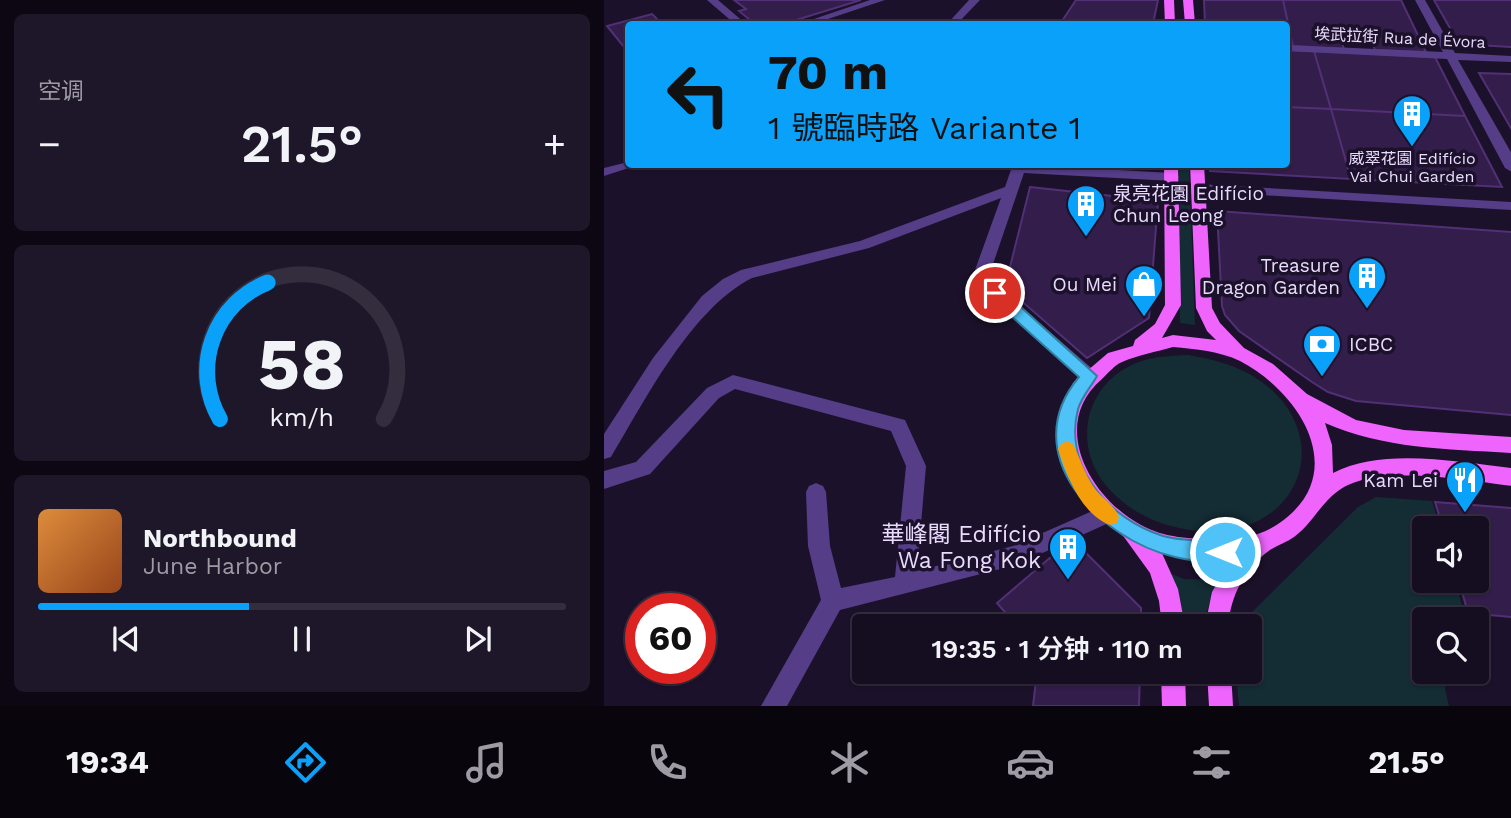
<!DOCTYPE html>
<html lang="zh">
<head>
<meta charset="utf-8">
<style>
	body { margin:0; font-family:"Work Sans","Noto Sans SC",sans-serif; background:#1e1629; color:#f1f3f6; height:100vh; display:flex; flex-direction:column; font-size:26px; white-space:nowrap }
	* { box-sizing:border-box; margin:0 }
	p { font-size:23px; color:#9d9ca5 }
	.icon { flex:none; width:38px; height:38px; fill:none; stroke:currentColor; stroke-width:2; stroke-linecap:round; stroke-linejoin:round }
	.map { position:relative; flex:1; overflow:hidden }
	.side { display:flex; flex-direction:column; gap:14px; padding:14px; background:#0c0712; width:604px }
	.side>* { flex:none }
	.hud { position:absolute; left:21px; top:21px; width:665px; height:147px; border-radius:7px; box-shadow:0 2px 5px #0004,0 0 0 2px #342d3e; background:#0aa1fb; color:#111; overflow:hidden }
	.tools { position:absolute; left:808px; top:516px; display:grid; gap:14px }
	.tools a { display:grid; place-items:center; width:77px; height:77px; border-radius:7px; background:#150d20; box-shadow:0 2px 5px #0004,0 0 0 2px #342d3e; font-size:35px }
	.speed { position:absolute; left:21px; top:593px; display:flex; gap:14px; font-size:35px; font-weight:700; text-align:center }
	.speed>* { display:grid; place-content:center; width:91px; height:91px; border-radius:50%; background:#150d20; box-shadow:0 2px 5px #0004,0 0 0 2px #342d3e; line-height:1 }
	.speed .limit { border:10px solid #d22; background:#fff; color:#111 }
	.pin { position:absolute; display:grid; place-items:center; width:60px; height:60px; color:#fff; margin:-30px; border:4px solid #fff; border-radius:50%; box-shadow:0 2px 7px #0007 }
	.me { position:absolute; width:77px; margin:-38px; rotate:270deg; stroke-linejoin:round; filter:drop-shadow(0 0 5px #0008) }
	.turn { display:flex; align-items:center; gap:24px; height:147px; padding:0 28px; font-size:32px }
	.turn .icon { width:91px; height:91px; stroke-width:2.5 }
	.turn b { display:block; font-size:49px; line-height:60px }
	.big { font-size:52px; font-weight:600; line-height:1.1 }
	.side .tile { flex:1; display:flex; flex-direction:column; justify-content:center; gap:10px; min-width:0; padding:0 24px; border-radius:10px; background:#1e1629 }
	.side .dial { align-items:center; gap:0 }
	.dial svg { height:182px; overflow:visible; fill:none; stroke:#342d3e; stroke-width:7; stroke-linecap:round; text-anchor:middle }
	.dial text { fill:#f1f3f6; stroke:none }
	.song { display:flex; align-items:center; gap:21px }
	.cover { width:84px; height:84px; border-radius:10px; background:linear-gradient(135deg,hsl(30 70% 55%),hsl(20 70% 35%)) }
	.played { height:7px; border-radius:4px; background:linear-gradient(90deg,#0aa1fb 40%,#342d3e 40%) }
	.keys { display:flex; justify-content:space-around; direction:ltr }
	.heat { display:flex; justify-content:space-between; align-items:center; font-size:38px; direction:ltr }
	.trip { position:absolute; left:248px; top:614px; width:410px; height:70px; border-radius:7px; background:#150d20; box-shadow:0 2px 5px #0004,0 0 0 2px #342d3e; font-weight:600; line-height:70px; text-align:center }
	.menu { display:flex; height:112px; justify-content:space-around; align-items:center; background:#08050d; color:#9d9ca5 }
	.menu .icon { width:49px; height:49px }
	.menu .current { color:#0aa1fb }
	.menu b { font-size:32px; color:#f1f3f6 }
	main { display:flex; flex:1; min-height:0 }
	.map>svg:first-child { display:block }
</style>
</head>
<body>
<main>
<section class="side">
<div class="tile"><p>空调</p>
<div class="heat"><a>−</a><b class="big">21.5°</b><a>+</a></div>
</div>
<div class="tile dial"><svg viewBox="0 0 100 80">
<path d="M14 69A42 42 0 1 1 86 69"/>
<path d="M14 69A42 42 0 0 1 35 9" stroke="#0aa1fb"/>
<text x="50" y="56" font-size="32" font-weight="700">58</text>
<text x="50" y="72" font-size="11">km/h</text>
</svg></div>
<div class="tile">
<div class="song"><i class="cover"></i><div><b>Northbound</b><p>June Harbor</p></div></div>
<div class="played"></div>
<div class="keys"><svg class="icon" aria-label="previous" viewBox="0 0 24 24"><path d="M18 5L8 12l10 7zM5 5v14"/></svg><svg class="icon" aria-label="pause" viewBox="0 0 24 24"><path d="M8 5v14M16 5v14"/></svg><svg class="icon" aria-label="next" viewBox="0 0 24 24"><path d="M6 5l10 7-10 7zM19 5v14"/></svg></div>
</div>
</section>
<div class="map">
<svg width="908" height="706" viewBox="0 0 908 706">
	<rect width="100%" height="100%" fill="#1c112a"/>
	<!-- green -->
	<path fill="#142c34" d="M575 165H585L591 325 576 323Z
		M584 355C613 360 640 367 663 386 722 434 703 514 628 530 613 533 595 532 580 529 552 524 525 511 506 490 467 449 479 385 532 363 549 356 566 356 584 355Z
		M772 497 828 501 836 528H821V581H851L862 619 821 620V672H844L841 689 845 706H635L632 672H646V626H638L640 620 754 507Z
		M558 570 580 579 613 580 598 626H581Z"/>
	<!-- building -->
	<path fill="#331d4b" stroke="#513076" stroke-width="2" d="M130 0H257L179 24H151L135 11 142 9Z
		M472 0H554L549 24H462L458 21Z
		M600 0H679L689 46H682V24H601Z
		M679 0H797L822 52 771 50 768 42 737 40 740 49 689 46Z
		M830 0H908V47L855 44Z
		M48 14 58 24H24V52L3 26Z
		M682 50 710 51 727 109 682 107Z
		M710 51 831 57 861 116 727 109Z
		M875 73 908 74V130Z
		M682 107 727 109 747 179 606 171 605 164H682Z
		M727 109 861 116 898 187 747 179Z
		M426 187 554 201 545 318 483 358 399 285 404 275Z
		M613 211 908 232V415L752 401 724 392 708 382 635 331 621 315 618 306Z
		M831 502 908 508V617L864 613 855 581H873V528H839Z
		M468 539 537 608V626H413L393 603Z
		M433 672H536L535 706H429Z"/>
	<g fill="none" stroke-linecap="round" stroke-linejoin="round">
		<!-- minor -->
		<path fill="#553d88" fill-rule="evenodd" d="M103 0H114L142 24H131Z
			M266 0H281L209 24H195Z
			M365 0H376L353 24H343Z
			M811 0H821L851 53 908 56V62L854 60 908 154V172L901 168 843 59 682 51V45L839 52Z
			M24 162V164H37L0 176V168Z
			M409 164 568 173 575 177 568 181 420 173 387 270 386 280 491 371 494 376 491 381H479L370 282 371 270 397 198 265 248 148 278C87 309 42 399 7 457L0 459V434L49 358 98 296 119 279 137 270 256 241 401 187Z
			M594 184 908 202V210L589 191V185Z
			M129 375 301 420 322 466 313 571 409 546 502 505 509 507 512 514 509 521 412 565 236 610 183 706H157L217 600 204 546 202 492 205 486 212 483 219 486 222 492 226 546 237 588 291 577 302 466 287 431 131 389 115 398 46 474 0 489V471L32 462 103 388Z"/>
		<!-- major -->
		<path fill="#ee64fd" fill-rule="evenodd" d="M560 0H570L571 24H561Z
			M579 0H589L591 24H581Z
			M560 164H574L577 305 558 338 569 335 612 340 603 331 592 308 586 164H600L608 308 616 323 640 348 669 364 703 394 752 420 800 430 908 437V453C843 449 780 449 721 423L728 445 729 473C778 447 854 462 908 468V486C862 480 770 463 734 491 716 504 708 524 690 537 683 542 674 545 666 550 640 568 627 596 624 626H601L608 592 628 558 581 559 557 551 574 589 581 626H558L555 601 546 573 520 537 485 509 459 465 453 425 469 383 504 353 529 346 531 340 551 324 561 305ZM569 347C592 349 615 351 636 361 697 393 748 474 674 524 655 537 636 538 614 539 587 539 560 538 537 525 485 497 445 424 498 379 504 373 511 365 518 362 534 355 552 352 569 347Z
			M557 672H581L582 706H558Z
			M603 672H627L629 706H605Z"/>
	</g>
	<!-- route -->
	<path fill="#4fc3f7" stroke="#337fa1" stroke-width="2" d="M391 288 397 289 493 376C487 387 478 396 474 409 459 467 505 519 559 536 582 543 609 538 628 545L631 552 628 558C611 565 588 561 571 557 494 539 411 453 475 377L386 297 384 293 386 289Z"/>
	<!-- slow -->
	<path fill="#f59e0b" d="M463 441 469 444C476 458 480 472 489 486 496 497 510 504 515 517L513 523 506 525C477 514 463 476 454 449L457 444Z"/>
	<!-- icons -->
	<defs>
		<symbol id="building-pin" viewBox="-11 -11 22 30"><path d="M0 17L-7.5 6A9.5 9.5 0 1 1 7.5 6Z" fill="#0aa1fb" stroke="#1c112a"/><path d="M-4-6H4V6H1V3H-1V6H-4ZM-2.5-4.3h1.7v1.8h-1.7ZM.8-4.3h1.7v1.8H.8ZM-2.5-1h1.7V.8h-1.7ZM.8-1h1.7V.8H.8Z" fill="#fff"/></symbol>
		<symbol id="shop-pin" viewBox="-11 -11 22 30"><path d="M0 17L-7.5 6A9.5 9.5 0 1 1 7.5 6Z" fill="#0aa1fb" stroke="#1c112a"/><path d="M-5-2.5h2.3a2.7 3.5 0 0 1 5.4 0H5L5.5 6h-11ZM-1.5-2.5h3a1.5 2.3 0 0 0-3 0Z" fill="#fff"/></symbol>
		<symbol id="bank-pin" viewBox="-11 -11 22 30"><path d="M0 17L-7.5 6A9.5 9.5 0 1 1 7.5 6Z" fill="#0aa1fb" stroke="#1c112a"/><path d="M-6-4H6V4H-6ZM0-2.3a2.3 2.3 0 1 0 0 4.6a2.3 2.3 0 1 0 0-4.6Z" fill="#fff"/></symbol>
		<symbol id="restaurant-pin" viewBox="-11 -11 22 30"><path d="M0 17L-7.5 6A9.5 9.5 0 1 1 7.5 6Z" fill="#0aa1fb" stroke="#1c112a"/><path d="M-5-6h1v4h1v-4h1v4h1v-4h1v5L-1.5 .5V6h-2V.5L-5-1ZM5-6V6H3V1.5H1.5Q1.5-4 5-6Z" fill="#fff"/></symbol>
	</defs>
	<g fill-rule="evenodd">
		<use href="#building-pin" x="786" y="92" width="44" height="60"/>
		<use href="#building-pin" x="460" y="182" width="44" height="60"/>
		<use href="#building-pin" x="741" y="254" width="44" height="60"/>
		<use href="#shop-pin" x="518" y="262" width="44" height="60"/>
		<use href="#bank-pin" x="696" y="322" width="44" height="60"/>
		<use href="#restaurant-pin" x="839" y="458" width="44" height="60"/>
		<use href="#building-pin" x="442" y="525" width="44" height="60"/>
	</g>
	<g text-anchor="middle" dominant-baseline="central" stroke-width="7" stroke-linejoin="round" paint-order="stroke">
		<!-- far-street labels -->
		<g font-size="16" fill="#e9dbfe" stroke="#1c112a">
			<text transform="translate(796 38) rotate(3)">埃武拉街 Rua de Évora</text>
		</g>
		<!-- far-poi labels -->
		<g font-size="16" fill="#e9dbfe" stroke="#1c112a">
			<text x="808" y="158">威翠花園 Edifício<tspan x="808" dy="18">Vai Chui Garden</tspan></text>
		</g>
		<!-- poi labels -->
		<g font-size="19" fill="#e9dbfe" stroke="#1c112a" text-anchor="end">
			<text x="509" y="193" text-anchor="start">泉亮花園 Edifício<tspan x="509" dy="22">Chun Leong</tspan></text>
			<text x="736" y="265">Treasure<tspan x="736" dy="22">Dragon Garden</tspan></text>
			<text x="513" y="284">Ou Mei</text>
			<text x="745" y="344" text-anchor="start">ICBC</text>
			<text x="834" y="480">Kam Lei</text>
		</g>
		<!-- near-poi labels -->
		<g font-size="23" fill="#e9dbfe" stroke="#1c112a" text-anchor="end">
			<text x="437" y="534">華峰閣 Edifício<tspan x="437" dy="26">Wa Fong Kok</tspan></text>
		</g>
	</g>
</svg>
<div class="tools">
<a><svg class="icon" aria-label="sound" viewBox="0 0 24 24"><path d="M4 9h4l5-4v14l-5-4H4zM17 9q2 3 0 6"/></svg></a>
<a><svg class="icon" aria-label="search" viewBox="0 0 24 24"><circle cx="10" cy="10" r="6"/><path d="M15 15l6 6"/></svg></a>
</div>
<div class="speed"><div class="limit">60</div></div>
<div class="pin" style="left:391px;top:293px;background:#d93025"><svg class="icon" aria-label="arrive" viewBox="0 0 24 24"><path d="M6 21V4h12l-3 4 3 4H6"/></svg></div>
<svg class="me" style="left:621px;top:552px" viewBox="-20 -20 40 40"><circle r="17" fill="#4fc3f7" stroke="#fff" stroke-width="3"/><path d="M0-11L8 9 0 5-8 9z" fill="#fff"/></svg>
<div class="trip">19:35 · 1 分钟 · 110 m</div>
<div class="hud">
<div class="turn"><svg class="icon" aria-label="left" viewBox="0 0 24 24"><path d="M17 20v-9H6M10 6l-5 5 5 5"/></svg><div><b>70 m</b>1 號臨時路 Variante 1</div></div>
</div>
</div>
</main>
<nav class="menu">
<b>19:34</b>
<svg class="icon current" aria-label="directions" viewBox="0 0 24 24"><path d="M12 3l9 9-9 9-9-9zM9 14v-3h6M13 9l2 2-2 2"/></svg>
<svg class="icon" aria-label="music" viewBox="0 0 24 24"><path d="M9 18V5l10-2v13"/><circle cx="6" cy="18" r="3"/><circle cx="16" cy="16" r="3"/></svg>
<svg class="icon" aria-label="phone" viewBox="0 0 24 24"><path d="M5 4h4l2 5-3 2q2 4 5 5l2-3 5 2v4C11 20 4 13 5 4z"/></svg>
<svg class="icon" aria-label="climate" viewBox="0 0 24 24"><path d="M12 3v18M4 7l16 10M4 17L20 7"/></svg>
<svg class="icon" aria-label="car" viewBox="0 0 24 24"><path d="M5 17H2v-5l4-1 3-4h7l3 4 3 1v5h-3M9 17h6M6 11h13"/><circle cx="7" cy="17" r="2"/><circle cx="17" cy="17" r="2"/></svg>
<svg class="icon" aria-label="filters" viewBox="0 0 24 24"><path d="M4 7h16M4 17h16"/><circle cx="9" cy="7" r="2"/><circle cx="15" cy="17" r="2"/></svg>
<b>21.5°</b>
</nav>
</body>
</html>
